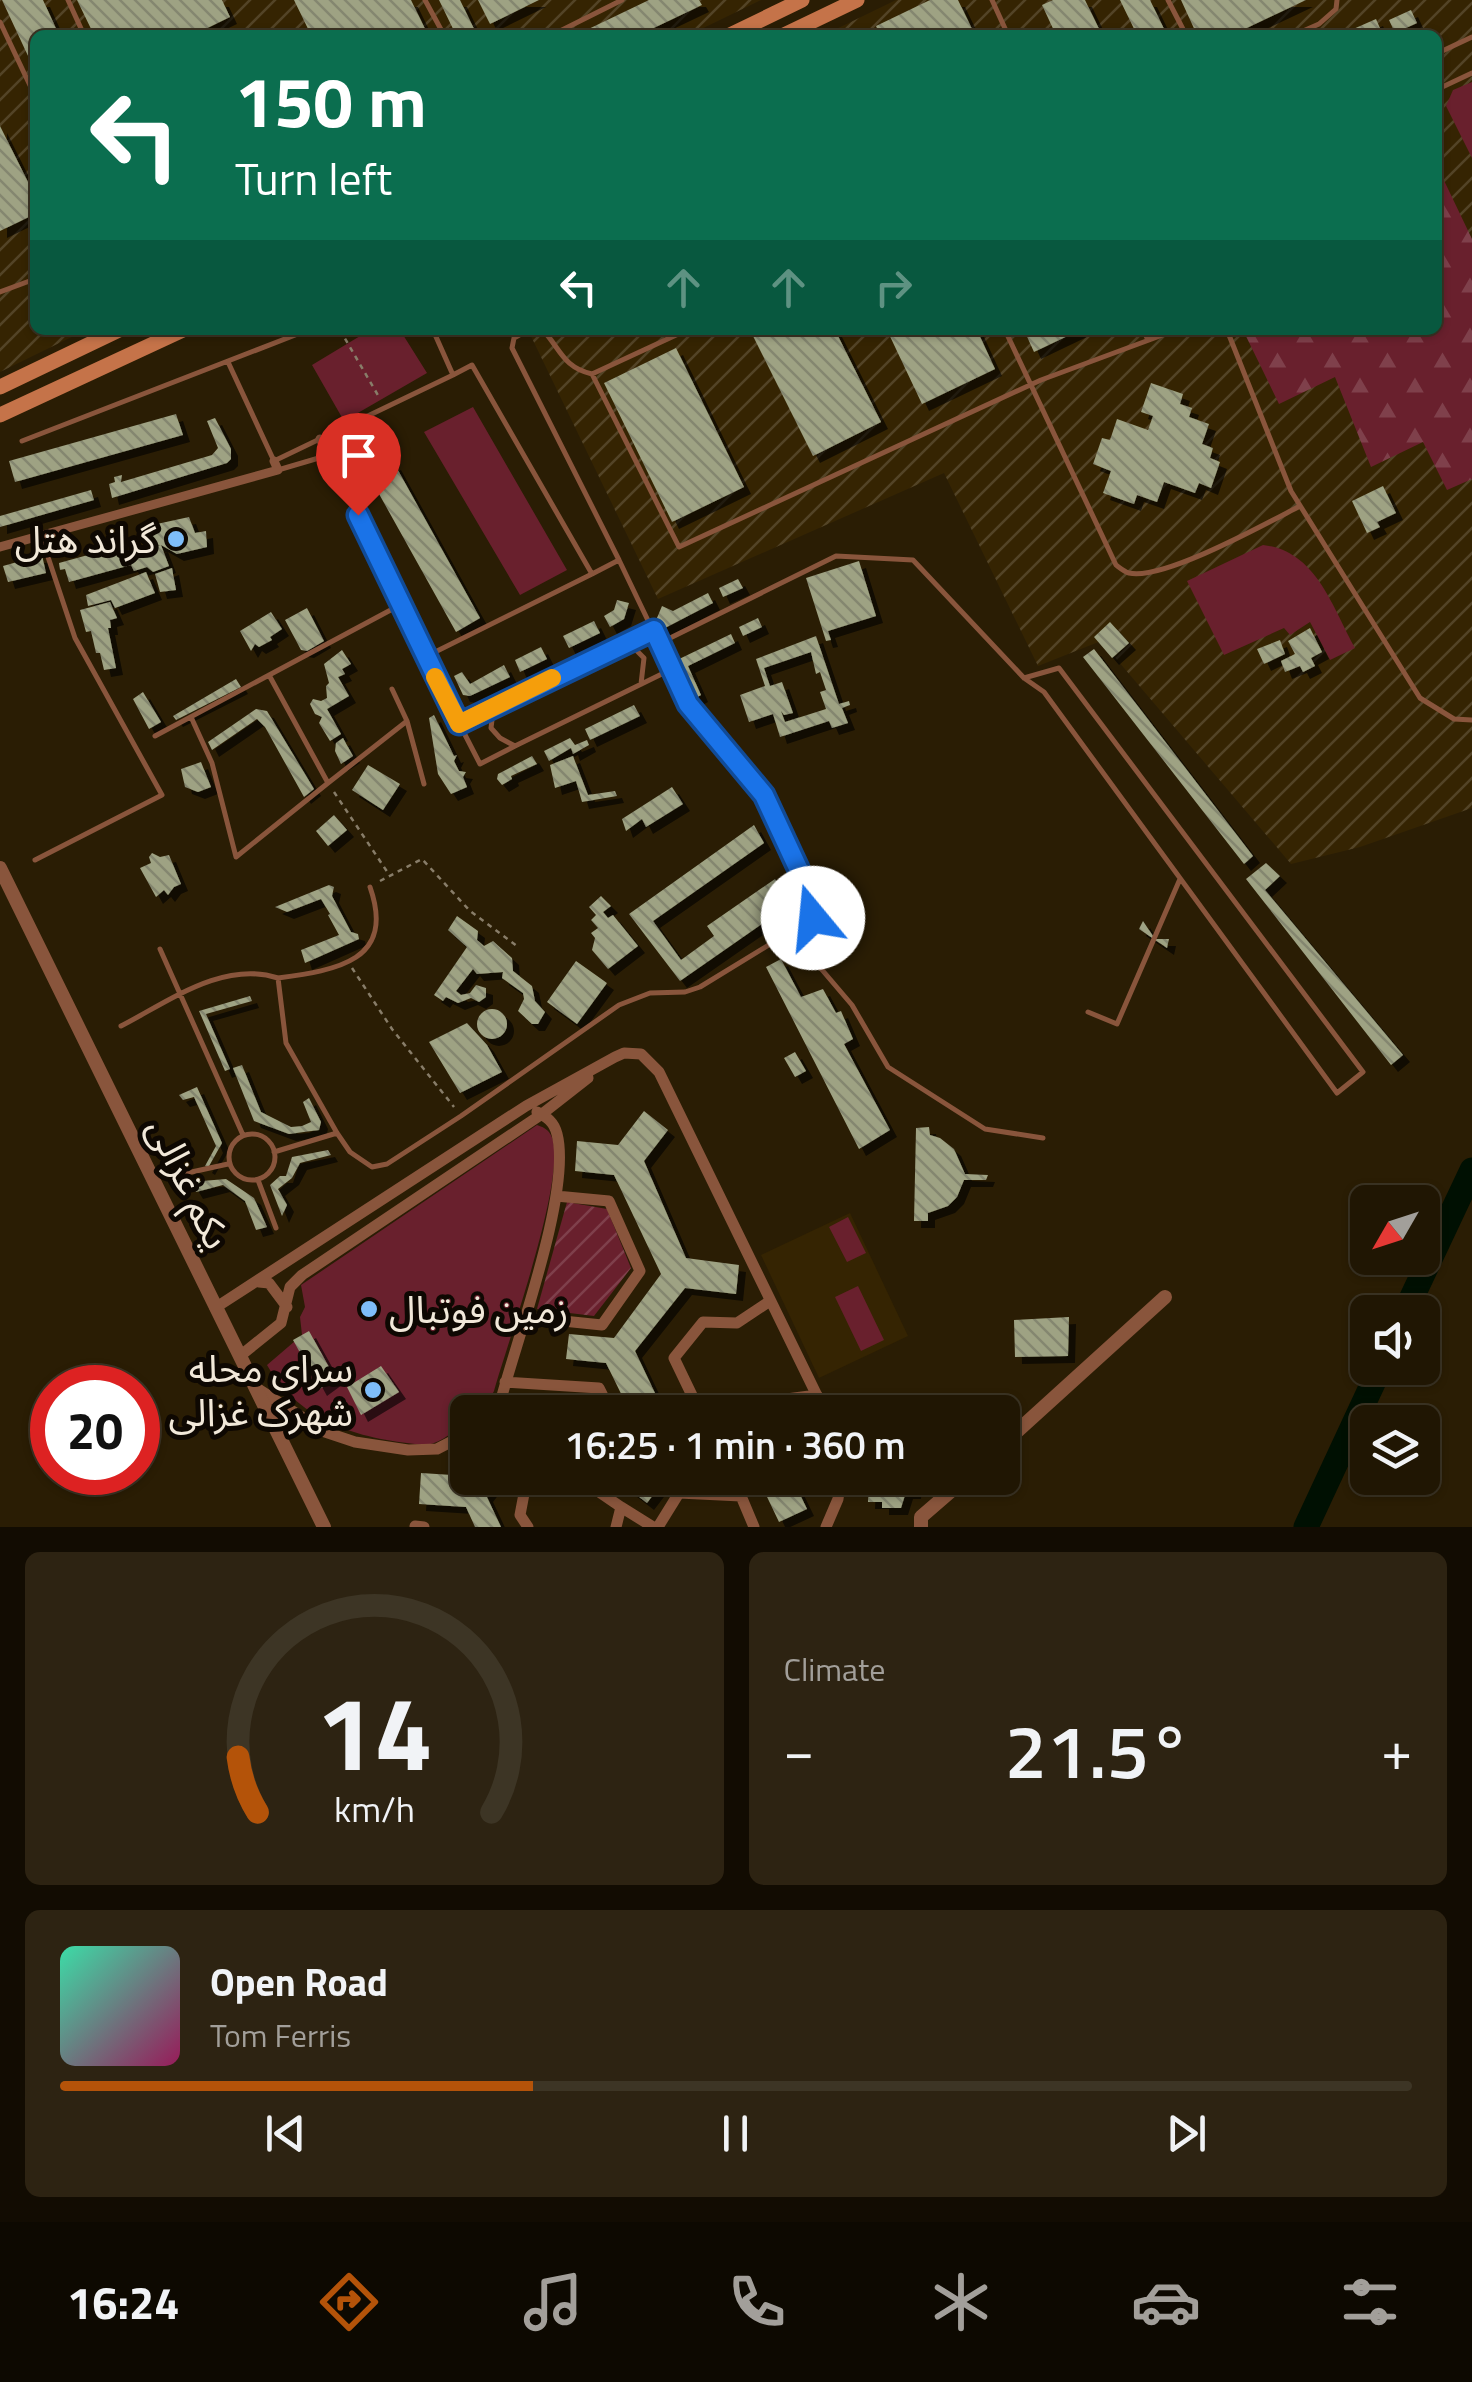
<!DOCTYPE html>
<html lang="en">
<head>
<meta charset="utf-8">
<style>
	body { margin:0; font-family:"Titillium Web","Noto Sans Arabic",sans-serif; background:#2d2312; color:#f1f3f6; height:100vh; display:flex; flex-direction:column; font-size:38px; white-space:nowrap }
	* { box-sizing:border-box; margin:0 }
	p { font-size:32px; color:#a29f9a }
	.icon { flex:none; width:55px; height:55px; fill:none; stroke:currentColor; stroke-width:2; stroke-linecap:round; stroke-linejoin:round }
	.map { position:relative; height:1527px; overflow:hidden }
	.panel { display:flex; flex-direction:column; gap:25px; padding:25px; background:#120c02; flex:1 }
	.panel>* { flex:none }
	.hud { position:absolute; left:30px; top:30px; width:1412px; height:305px; border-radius:15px; box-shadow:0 2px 8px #0004,0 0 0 2px #3d3525; background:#0b6e4f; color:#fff; overflow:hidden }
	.needle { width:65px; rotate:231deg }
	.tools { position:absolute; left:1350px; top:1185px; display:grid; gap:20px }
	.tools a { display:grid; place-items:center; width:90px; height:90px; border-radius:15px; background:#201603; box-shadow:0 2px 8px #0004,0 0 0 2px #3d3525; font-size:50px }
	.speed { position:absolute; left:30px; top:1365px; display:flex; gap:20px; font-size:50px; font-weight:700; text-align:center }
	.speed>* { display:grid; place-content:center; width:130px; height:130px; border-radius:50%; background:#201603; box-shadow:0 2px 8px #0004,0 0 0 2px #3d3525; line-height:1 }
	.speed .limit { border:15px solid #d22; background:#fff; color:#111 }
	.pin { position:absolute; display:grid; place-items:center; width:85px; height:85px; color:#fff; margin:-102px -42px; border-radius:50% 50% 50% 0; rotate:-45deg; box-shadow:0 0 10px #0007 }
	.pin .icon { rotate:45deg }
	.me { position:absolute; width:110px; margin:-55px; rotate:343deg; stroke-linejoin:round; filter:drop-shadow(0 0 8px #0008) }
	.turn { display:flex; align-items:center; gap:35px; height:210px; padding:0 40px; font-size:45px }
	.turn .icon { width:130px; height:130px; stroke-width:2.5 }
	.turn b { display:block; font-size:70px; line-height:85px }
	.lanes { display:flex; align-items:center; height:95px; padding:0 40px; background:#0003; justify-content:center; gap:50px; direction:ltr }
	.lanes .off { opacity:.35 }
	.big { font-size:75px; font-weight:600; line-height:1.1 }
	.panel .card { flex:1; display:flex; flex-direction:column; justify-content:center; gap:15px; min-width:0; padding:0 35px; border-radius:15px; background:#2d2312 }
	.panel .dial { align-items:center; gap:0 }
	.dial svg { height:260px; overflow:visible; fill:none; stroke:#3d3525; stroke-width:7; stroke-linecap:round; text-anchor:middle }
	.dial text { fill:#f1f3f6; stroke:none }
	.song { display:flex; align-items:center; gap:30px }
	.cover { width:120px; height:120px; border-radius:15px; background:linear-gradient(135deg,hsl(160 70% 55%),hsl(330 70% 35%)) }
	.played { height:10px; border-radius:5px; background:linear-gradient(90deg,#b45309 35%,#3d3525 35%) }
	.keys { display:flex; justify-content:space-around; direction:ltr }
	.heat { display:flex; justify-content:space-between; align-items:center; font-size:55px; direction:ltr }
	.panel .tiles { flex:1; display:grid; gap:25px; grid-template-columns:1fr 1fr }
	.card:last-child { grid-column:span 2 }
	.trip { position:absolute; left:450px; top:1395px; width:570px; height:100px; border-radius:15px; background:#201603; box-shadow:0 2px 8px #0004,0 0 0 2px #3d3525; font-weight:600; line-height:100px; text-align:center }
	.dock { display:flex; height:160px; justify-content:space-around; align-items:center; background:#0d0901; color:#a29f9a }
	.dock .icon { width:70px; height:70px }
	.dock .selected { color:#b45309 }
	.dock b { font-size:45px; color:#f1f3f6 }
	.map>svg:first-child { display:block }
</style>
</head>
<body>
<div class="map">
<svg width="1472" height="1527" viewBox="0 0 1472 1527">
	<defs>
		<pattern id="industrial-furrows" width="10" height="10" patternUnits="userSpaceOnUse" patternTransform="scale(2.5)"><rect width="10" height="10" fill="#352402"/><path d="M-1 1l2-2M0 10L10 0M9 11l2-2" fill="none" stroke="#534426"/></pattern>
		<pattern id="forest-firs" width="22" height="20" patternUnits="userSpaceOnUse" patternTransform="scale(2.5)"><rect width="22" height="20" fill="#69202d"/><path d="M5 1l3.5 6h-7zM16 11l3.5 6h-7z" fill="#7f404b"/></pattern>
		<pattern id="garden-furrows" width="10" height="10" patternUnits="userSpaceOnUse" patternTransform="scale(2.5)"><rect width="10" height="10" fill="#69202d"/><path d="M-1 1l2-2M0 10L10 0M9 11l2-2" fill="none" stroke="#7f404b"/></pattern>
		<pattern id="building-back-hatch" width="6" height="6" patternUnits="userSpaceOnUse" patternTransform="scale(2.5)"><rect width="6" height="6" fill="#9ea283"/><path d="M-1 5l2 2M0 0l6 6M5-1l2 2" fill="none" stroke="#84866f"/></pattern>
		<filter id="shadow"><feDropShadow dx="7" dy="7" stdDeviation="0" flood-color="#0009"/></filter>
	</defs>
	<rect width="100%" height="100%" fill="#2a1d04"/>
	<!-- built -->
	<path fill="#352402" d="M850 1213 908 1336 819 1378 761 1255Z"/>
	<!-- industrial -->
	<path fill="url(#industrial-furrows)" d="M0 0H761L689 35H35V330H86L0 372Z
		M896 0H1472V808L1360 847 1291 864 1101 641 1038 666 944 473 658 599 528 330H1438V35H824Z"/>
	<!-- green -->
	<path fill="#69202d" d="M1472 82V158L1446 106 1453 90Z
		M370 330H400L427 373 344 421 312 365Z
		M473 407 567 570 520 595 424 432Z
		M1263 545C1316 551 1332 606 1355 648L1330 660 1310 622 1290 635 1284 628 1224 655 1187 581Z
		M537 1125C546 1128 550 1131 553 1140 564 1186 509 1338 494 1391 488 1403 482 1412 468 1412L467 1420C455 1430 443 1442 427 1445 363 1440 301 1424 267 1365L302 1335 300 1317 305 1307 301 1285Z
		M848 1217 866 1253 847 1262 829 1227Z
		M858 1286 884 1340 861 1351 835 1297Z"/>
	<!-- forest -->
	<path fill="url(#forest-firs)" d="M1438 168 1472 239V479L1447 490 1423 442 1371 467 1335 377 1279 404 1243 330H1438Z"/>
	<!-- garden -->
	<path fill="url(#garden-furrows)" d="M567 1202 607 1209 631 1268 594 1316 537 1309Z"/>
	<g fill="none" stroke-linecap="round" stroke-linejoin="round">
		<!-- river -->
		<path stroke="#001002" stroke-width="25" d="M1405 1312 1472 1170
			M1306 1527 1380 1368"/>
	</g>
	<!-- building -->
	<path fill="url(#building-back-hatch)" fill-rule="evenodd" filter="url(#shadow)" d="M2 0H43L59 35H35V71Z
		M77 0H222L230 17 193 35H94Z
		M294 0H411L428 35H311Z
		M439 0H460L477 35H456Z
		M478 0H539L490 24Z
		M649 0H699L702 5 639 35H576Z
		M930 0H958L975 35H880L876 26Z
		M1053 0H1085L1102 35H1056L1042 5Z
		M1120 0H1150L1167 35H1137Z
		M1181 0H1306L1232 35H1197Z
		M1411 10 1417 23 1395 33 1389 20Z
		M1376 19 1383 35H1353L1351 30Z
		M0 126 35 196V214L0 231Z
		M750 330H835L881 422 813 456Z
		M887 330H977L995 369 922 404Z
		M1024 330H1080L1034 352Z
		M676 348 744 487 672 522 604 383Z
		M1151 383 1183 394 1180 404 1192 408 1189 417 1209 424 1202 444 1213 448 1210 458 1220 462 1211 488 1199 483 1195 493 1164 482 1157 502 1137 495 1134 504 1103 493 1111 471 1093 464 1102 438 1110 440 1117 419 1148 430 1153 416 1141 412Z
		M176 414 183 435 15 482 9 461Z
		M215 418 231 449V459L227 463 112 498 109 484 115 482 114 477 122 475 121 482 212 455 218 448 207 421Z
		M394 463 480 618 456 632 369 476Z
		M1383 486 1396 513 1377 522 1380 527 1367 533 1352 501Z
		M91 490 94 500 0 527V516Z
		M189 517 195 533 206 531 207 547 177 554 161 545 169 566 153 572 147 567 134 571 131 565 69 582 65 569 60 570 59 563 124 545 130 552 161 545 149 546 143 527Z
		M42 555 46 573 8 582 3 566Z
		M859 561 876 616 828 631 831 640 826 641 806 578Z
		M172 568 176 590 160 592 155 574Z
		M146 572 155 593 115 608 111 600 88 606 86 595Z
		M738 579 743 588 723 597 719 588Z
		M708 593 713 603 663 629 654 625 662 606 673 611Z
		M617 600 629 603 624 619 610 627 604 616 614 610Z
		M110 602 117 618 110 620 111 628H108L116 668 104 670 100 653H96L91 631 86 632 80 610Z
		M307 608 324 641 307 651 301 650 285 620Z
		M271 612 282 629 270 637 272 640 259 647 255 644 251 651 240 631Z
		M758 618 762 627 743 636 739 627Z
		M594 621 600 633 569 648 563 636Z
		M1110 622 1129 643 1112 658 1094 637Z
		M1310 628 1322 652 1311 658 1315 666 1303 672 1300 666 1285 672 1281 661 1295 654 1288 641Z
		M731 634 735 643 688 666 701 695 692 700 675 661Z
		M816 636 839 704 849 701 850 705 842 708 848 723 832 728 829 721 780 737 773 714 749 722 740 695 765 686 756 659ZM811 652 816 674 820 672 826 690 820 692 826 709 785 722 781 711 784 715 793 713 782 682 770 686 764 668Z
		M1280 640 1285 654 1264 664 1257 649Z
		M541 647 547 659 520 672 515 660Z
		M1094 649 1253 856 1244 864 1083 657Z
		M342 650 351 664 342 669 345 674 338 677 349 696 327 709 341 734 330 741 319 723 322 717 315 714 310 704 313 699 321 701 327 698 326 686 329 683 324 664Z
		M504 665 510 677 470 696 463 695 454 676 462 672 470 684Z
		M236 679 241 687 176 720 173 716Z
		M143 692 161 722 149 729 133 699Z
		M634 705 640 716 590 740 585 729Z
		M256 709 267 711 314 789 304 797 265 727 257 719 212 750 208 742Z
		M434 715 454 756 457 755 454 761 459 771 466 772 463 777 467 787 451 794 438 774 429 718Z
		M343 738 353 756 341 764 335 751 336 743Z
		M570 738 575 745 587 740 589 745 573 754 571 748 549 761 544 751Z
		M532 756 537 764 511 776 512 779 502 785 497 779 498 774Z
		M573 756 588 795 615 791 617 796 582 802 576 781 555 788 550 765Z
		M201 762 211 787 198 792 185 787 181 769Z
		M368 765 400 784 383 810 352 790Z
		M672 787 683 804 646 827 642 819 626 831 622 819Z
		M334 815 347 830 328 846 316 831Z
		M754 825 764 843 653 921 681 960 714 936 707 926 775 879 792 903 680 981 629 914Z
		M152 853 160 857 169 855 181 884 174 887 168 895 164 890 156 897 140 868 151 863 149 857Z
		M1266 863 1280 876 1265 890 1403 1055 1391 1065 1246 879Z
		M329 885 334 887 332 896 351 932 358 934 359 939 305 963 301 950 339 935 328 915 330 914 321 899 287 912 275 907Z
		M601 896 611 906 603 912 608 918 613 915 638 946 608 969 592 950 595 938 591 933 598 928 591 920 596 915 589 907Z
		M457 916 478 931 477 940 484 946 493 941 512 958 513 971 532 986 535 1001 545 1012 538 1024H532L518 1011 524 999 523 993 502 978 503 972 477 974 473 969 456 991 461 995 470 993 476 985 486 988V997L479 1002 471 998 458 1003 446 997 443 1001 434 995 467 947 448 930Z
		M1143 921 1155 939H1169L1167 948 1139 929Z
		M781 959 801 997 823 989 836 1013 841 1011 853 1039 844 1044 890 1130 859 1149 766 967Z
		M576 961 607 983 577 1024 547 1002Z
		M250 996 252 1001 206 1014 230 1069 225 1071 199 1011Z
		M477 1024a15 15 0 1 1 30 0a15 15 0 1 1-30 0Z
		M467 1023 487 1045 502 1072 460 1093 429 1042Z
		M795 1052 806 1071 795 1077 784 1058Z
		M242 1065 261 1112 291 1127 302 1126 311 1122 303 1102 309 1098 321 1122 319 1130 289 1134 254 1121 233 1068Z
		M197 1087 222 1143 208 1168 205 1166 216 1146 194 1097 183 1100 179 1095Z
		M644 1111 668 1130 644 1161 686 1258 739 1265 736 1294 685 1288 635 1351 664 1412H630L606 1363 566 1359 569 1334 614 1338 661 1274 614 1175 575 1171 577 1141 618 1145Z
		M929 1127 930 1135 940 1138 954 1149 965 1174 988 1175 986 1180H964L957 1197 948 1206 928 1213V1221H914L916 1128Z
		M328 1150 331 1155 300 1163 292 1178 278 1189 287 1205 282 1216 270 1185 280 1176H286L292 1157Z
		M226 1179 254 1198 267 1227 256 1230 245 1201 223 1185 196 1192 190 1182Z
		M1069 1317 1068 1356 1015 1357 1014 1320Z
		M309 1331 335 1378 320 1389 293 1340Z
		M381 1366 399 1392 361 1415 347 1387Z
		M421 1473 499 1478 486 1495 501 1527H475L466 1507 419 1504Z
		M632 1478H666L647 1503 625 1486Z
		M758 1478H792L807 1509 779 1522Z
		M869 1478H915L914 1492H906L901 1508H882V1502H868Z"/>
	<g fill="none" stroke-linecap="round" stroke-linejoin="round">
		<!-- path -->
		<path stroke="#887d69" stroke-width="2.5" stroke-dasharray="5 5" stroke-linecap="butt" d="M340 330 379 397
			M334 792 388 873
			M380 881 422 859 470 911 517 946
			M352 968 392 1029 454 1107"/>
		<!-- service -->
		<path stroke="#89553c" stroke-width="5" d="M68 0 84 35
			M425 0 444 35
			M992 0 1008 35
			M1168 0 1186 35
			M0 22 35 96
			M864 31 866 35
			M552 35 622 0
			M1294 35 1319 24 1336 9 1337 0
			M1438 53 1472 37
			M1438 89 1472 73
			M0 292 35 279
			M528 330 514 338 512 348 619 560
			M543 330C561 350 563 367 592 374
			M687 330 592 374 679 547 1041 380 1176 330
			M1005 330 1116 565C1120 568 1125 572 1129 573 1163 581 1267 523 1300 506
			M1143 330 1148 340
			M1227 330 1291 491 1357 597 1420 698 1454 719 1472 720
			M228 362 274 461 453 375 433 330
			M22 441 308 330
			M278 470 329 455 425 657 592 574 472 365 453 375
			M592 574 619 560 688 704 764 795 798 868 813 918 800 944 852 1005 888 1067 985 1129 1043 1138
			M660 643 836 556 913 560 1024 678 1044 692 1337 1093 1363 1072 1059 668 1024 678
			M622 644 654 629
			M425 657 480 764 515 746
			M269 675 328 783 407 721 424 784
			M641 684 644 658 636 650 622 644 498 703 493 712 491 728 500 738 515 746 672 669
			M392 689 407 721
			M191 717 212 763 236 857 328 783
			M459 723 495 705
			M155 736 400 605
			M35 860 162 795 75 638 41 536
			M370 887C396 961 337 970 278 978L286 1043 337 1133 350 1152 372 1167 387 1164 461 1116 619 1005 650 993 685 992 700 987 813 918
			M160 949 243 1135
			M1088 1012 1117 1024 1180 879
			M121 1026C168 1002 223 960 278 978
			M229 1157a23 23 0 1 1 46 0a23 23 0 1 1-46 0Z
			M274 1152 337 1133
			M187 1173 228 1164
			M258 1180 276 1228"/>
		<!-- pedestrian -->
		<path stroke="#89553c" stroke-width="9" d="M320 439 329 455
			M0 547 278 470 274 461"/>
		<!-- minor -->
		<path stroke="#89553c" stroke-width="11" d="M259 1282 269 1283 287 1307
			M215 1308 526 1106 615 1057 624 1053 641 1054 659 1072 825 1412
			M524 1317 602 1325 640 1271 609 1201 556 1196
			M240 1356 281 1323 290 1287 302 1275 542 1114 588 1078
			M505 1382 599 1388 611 1412
			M258 1389 325 1432 355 1442 408 1450 437 1449 468 1433
			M491 1412 500 1403C516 1341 572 1191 557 1134 554 1122 547 1117 537 1112
			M700 1412 674 1358 703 1322 737 1323 770 1301
			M765 1412 779 1400 817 1395
			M527 1478 520 1515 528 1527
			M579 1478 602 1494 612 1478
			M602 1494 621 1507 616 1527
			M621 1507 653 1527
			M415 1526 424 1527
			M658 1527 679 1493 741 1496 754 1527
			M826 1527 838 1499 841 1478"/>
		<!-- tertiary -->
		<path stroke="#89553c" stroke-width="14" d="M0 868 324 1527
			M1002 1445 1165 1297
			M921 1527V1517L966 1478"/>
		<!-- secondary -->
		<path stroke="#c57349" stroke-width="15" d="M730 35 802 0
			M784 35 857 0
			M0 387 119 330
			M0 415 183 330"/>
	</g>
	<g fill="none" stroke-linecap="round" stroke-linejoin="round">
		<defs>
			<path id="route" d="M358 515 459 724 654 630 688 704 764 795 798 868 813 918"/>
		</defs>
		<!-- route casing -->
		<use href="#route" stroke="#114b97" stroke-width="25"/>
		<!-- route -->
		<use href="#route" stroke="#1a73e8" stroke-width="18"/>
		<!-- slow -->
		<path stroke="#f59e0b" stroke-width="18" d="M435 677 459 724 552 678"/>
	</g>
	<!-- markers -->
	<g fill="#7ebdf9" stroke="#0e0802" stroke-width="4">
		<circle cx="176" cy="539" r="10"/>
		<circle cx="369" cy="1309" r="10"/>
		<circle cx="373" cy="1390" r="10"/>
	</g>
	<g text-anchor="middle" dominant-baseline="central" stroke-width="10" stroke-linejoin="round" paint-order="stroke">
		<!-- poi labels -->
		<g font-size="38" fill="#f1e8d9" stroke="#0e0802" text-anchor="end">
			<text x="156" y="539">گراند هتل</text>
			<text x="389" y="1309" text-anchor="start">زمین فوتبال</text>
			<text x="353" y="1368">سرای محله<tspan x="353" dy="44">شهرک غزالی</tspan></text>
		</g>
		<!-- street labels -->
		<g font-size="38" fill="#f1e8d9" stroke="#0e0802">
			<text transform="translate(190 1183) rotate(64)">یکم غزالی</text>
		</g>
	</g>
</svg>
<div class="tools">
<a><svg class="needle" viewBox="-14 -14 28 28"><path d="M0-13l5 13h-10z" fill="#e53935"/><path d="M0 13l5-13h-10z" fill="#a29f9a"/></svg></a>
<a><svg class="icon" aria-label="sound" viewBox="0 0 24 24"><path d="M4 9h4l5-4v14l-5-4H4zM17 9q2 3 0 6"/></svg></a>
<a><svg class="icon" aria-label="layers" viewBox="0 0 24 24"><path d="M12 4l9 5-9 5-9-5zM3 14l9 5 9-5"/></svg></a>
</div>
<div class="speed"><div class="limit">20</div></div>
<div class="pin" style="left:358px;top:515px;background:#d93025"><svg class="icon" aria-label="arrive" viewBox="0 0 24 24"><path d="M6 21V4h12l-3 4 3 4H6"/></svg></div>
<svg class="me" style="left:813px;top:918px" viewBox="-20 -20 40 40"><circle r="19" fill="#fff"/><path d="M0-13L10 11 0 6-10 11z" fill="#1a73e8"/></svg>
<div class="trip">16:25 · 1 min · 360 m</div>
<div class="hud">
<div class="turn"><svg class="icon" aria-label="left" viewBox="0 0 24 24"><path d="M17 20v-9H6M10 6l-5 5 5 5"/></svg><div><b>150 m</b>Turn left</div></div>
<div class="lanes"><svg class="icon" aria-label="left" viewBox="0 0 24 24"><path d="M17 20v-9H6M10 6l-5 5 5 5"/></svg><svg class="icon off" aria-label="ahead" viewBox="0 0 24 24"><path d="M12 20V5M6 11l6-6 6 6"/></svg><svg class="icon off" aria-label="ahead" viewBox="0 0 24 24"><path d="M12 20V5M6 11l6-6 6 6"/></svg><svg class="icon off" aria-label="right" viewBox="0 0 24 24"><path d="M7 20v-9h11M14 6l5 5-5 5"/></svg></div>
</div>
</div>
<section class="panel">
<div class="tiles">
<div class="card dial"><svg viewBox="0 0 100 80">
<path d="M14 69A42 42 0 1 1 86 69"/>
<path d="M14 69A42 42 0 0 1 8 52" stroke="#b45309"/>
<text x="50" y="56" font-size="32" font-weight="700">14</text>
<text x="50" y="72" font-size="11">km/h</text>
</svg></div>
<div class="card"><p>Climate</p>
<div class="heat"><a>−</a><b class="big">21.5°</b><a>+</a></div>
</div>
<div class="card">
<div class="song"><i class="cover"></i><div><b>Open Road</b><p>Tom Ferris</p></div></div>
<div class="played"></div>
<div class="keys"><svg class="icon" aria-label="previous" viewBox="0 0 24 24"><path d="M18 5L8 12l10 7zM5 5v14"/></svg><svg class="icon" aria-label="pause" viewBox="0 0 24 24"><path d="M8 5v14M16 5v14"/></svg><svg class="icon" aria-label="next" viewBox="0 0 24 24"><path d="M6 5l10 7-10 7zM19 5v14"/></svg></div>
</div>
</div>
</section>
<nav class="dock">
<b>16:24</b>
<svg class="icon selected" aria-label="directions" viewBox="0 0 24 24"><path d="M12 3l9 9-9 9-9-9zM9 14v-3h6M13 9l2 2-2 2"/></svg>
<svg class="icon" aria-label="music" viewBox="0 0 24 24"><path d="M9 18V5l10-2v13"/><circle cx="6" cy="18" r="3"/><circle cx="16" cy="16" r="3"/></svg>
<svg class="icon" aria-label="phone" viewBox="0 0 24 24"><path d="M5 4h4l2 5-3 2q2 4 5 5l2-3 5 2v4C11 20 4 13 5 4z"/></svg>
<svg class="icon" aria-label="climate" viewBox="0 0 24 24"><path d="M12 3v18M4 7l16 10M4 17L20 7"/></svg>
<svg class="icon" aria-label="car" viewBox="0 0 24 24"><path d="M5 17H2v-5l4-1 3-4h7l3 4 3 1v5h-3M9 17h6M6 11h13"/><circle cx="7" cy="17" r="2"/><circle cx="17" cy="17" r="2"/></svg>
<svg class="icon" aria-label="filters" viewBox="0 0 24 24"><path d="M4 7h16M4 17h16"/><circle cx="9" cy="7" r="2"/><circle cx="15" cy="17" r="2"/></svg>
</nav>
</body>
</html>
